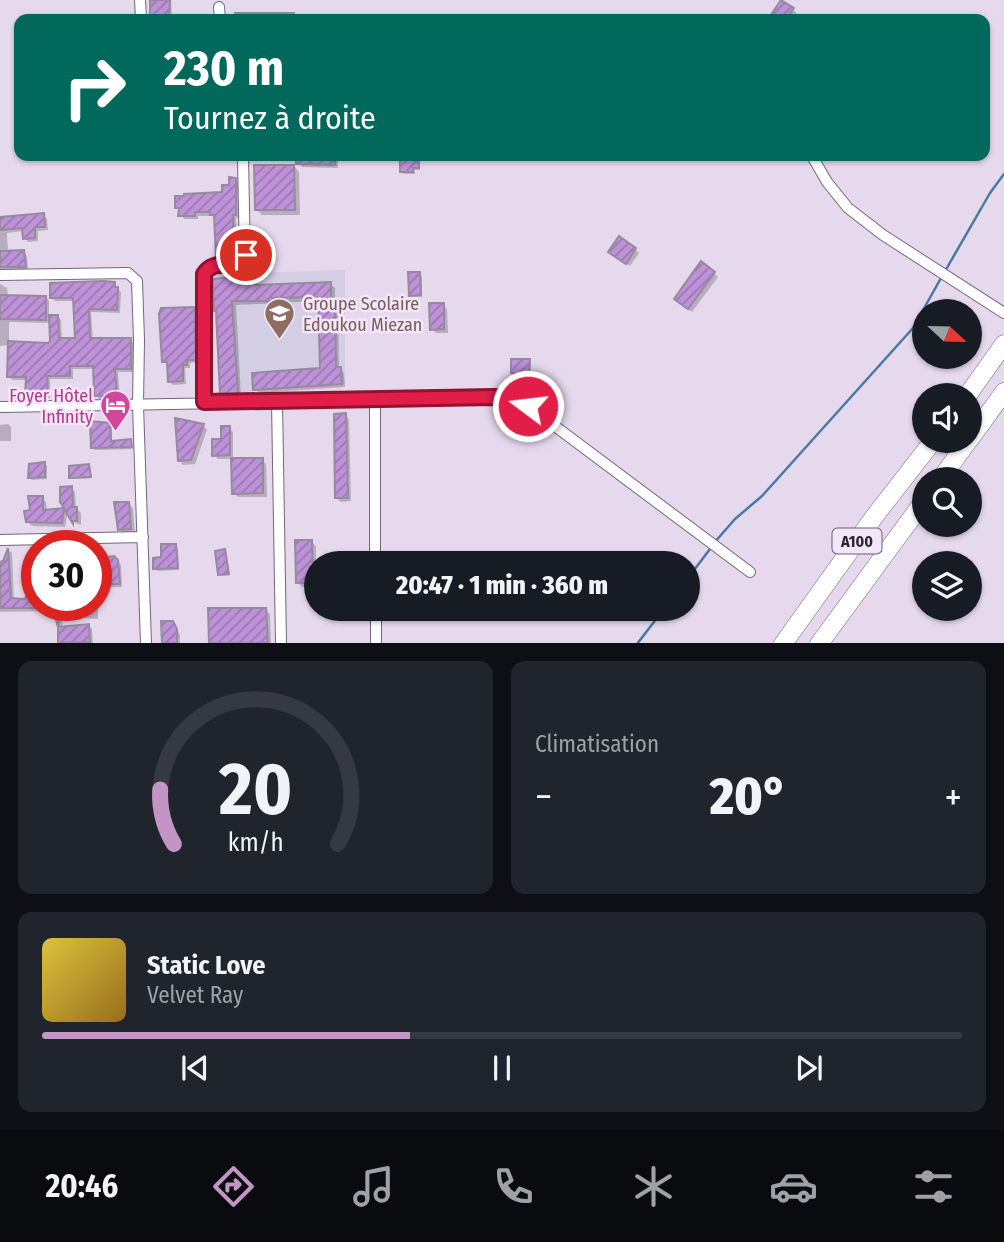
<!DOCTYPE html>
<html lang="fr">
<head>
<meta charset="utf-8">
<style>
	body { margin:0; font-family:"Fira Sans Condensed",sans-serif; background:#20242c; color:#f1f3f6; height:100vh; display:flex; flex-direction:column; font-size:26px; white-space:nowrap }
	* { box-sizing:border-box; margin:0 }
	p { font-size:23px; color:#9ea1a6 }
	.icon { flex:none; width:38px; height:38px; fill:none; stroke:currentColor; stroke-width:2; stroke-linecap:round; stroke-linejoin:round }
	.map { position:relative; height:643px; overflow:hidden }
	.panel { display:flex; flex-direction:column; gap:18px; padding:18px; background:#0d0f14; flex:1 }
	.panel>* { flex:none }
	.banner { position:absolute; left:14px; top:14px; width:976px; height:147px; border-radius:14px; box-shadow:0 2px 5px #0004; background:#00695c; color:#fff; overflow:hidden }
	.needle { width:46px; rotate:112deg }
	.controls { position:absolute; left:912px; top:299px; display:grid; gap:14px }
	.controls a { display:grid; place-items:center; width:70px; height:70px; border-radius:50%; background:#171b24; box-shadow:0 2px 5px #0004; font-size:35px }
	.speed { position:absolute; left:21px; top:530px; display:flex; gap:14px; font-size:35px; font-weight:700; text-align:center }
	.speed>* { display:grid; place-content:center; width:91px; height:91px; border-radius:50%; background:#171b24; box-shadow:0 2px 5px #0004; line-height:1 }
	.speed .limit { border:10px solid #d22; background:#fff; color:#111 }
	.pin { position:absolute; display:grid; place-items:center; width:60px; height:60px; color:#fff; margin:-30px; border:4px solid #fff; border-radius:50%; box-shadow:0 2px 7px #0007 }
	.me { position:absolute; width:77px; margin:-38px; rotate:285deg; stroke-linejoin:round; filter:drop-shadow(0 0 5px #0008) }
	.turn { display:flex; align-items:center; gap:24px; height:147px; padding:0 35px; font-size:32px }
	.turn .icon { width:91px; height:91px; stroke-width:2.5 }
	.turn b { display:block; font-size:49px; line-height:60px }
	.big { font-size:52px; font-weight:800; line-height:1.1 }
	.panel .tile { flex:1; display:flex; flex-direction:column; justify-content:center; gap:10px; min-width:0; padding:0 24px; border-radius:14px; background:#20242c }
	.panel .dial { align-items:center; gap:0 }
	.dial svg { height:182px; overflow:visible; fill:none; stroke:#363941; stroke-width:7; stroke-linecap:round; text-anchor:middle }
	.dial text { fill:#f1f3f6; stroke:none }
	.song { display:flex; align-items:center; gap:21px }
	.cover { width:84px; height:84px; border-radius:10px; background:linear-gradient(135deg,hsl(50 70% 55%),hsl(40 70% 35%)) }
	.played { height:7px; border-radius:4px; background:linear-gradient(90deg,#c495c4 40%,#363941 40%) }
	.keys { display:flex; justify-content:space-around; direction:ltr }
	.heat { display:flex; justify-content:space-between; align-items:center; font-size:38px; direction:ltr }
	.panel .tiles { flex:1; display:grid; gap:18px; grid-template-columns:1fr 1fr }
	.tile:last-child { grid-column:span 2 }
	.trip { position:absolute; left:304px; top:551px; width:396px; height:70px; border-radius:35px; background:#171b24; box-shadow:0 2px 5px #0004; font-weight:800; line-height:70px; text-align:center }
	.dock { display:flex; height:112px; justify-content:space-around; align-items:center; background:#090b0e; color:#9ea1a6 }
	.dock .icon { width:49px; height:49px }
	.dock .on { color:#c495c4 }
	.dock b { font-size:32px; color:#f1f3f6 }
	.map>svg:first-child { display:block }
</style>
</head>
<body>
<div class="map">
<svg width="1004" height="644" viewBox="0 0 1004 644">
	<defs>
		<pattern id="building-hatch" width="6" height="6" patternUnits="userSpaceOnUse" patternTransform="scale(1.75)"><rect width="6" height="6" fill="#be92d9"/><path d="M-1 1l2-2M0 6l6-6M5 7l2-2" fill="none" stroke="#9b77b0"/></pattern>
	</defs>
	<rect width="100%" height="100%" fill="#e6d9ee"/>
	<!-- education -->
	<path fill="#d3cee3" d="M345 270V384L220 394 212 274Z"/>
	<!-- shadow -->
	<path fill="#0003" fill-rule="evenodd" d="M152 0H171L172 17H196L198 19H152Z
		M782 1 797 13 793 19H770Z
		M282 14 286 19H229V15Z
		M298 156H338V168L302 167 298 163Z
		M402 156H420V170H415V174H404L402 172Z
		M294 166 299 172 300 215H262L256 209Z
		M235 179 239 183V218H236L237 260 222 261 218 257 216 219 213 216H198V219H184L177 207 223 194Z
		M43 215 47 219 48 230 38 231V241L28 242 25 238 24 231 7 233 8 253 23 252 27 256 28 270 0 273V219Z
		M635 249 639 253 630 266 615 256Z
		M714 273 718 277 692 312 680 303Z
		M419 274 422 276V297H413L411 295Z
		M252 277 257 282V287L330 284 335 288V304L338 308 339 368 344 373 345 387 259 393 255 389 322 370 320 301 236 305 241 397 226 398 221 393 218 313 215 310Z
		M114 283 121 292 120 313 91 312 93 340H130L134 343V372H118L120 398 99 399 96 395 95 369H73V379H50V398L31 399 27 395V380H13L9 377V345L0 346V284L7 288 8 297H46L49 301V317L58 316 61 320 62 340H77L75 301H55L51 297ZM9 322 51 323 52 341 49 345 9 343Z
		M443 305 447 309 448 333H436L432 329Z
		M194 308 198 312 199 362 190 363V368H185L186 384 173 385 169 381 168 365 164 362Z
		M529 361 531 364V375H515L513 373Z
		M345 415 349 419 351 501 341 502 336 498Z
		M8 424 11 427V441H0V425Z
		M110 424 112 427V443L131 441 133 449 95 450 92 447Z
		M203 425 207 430 195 464 183 465 179 460Z
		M229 428 233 432V460H262L266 464 267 497H238L234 493 233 459H218L214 455Z
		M44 463 47 466V479L32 480 30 478Z
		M89 466 92 478 73 479 71 477Z
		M71 488 75 492 76 508 81 513V525L75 523 68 512 65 527 32 526 27 521 31 511 42 497 46 502 47 511 67 510Z
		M129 504 133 508 135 533H123L119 529Z
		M311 541 316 546V587H302L298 583Z
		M176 546 178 548 179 570 157 571 155 568Z
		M9 551 12 553 14 600 37 606H96V603L98 605V619L83 618 79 610H64L62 628 88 626 92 629 93 644H59L55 611 0 612V563L4 564Z
		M224 551 230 575 221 576 219 574Z
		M114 558 121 565 122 587 96 588V576H101Z
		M210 610H266L270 614 271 644H211Z
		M163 623H172L176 627 180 635V644H163Z"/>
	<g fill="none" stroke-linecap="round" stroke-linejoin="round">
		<!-- stream -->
		<path stroke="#477aa3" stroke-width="2.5" d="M944 273 990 193 1004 174
			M714 543 735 519 762 496 913 328 941 278
			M688 578 710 549
			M637 644 664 609"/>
	</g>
	<!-- building -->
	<path fill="url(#building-hatch)" stroke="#968a9d" stroke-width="2" d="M150 0H170L169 19H150Z
		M781 0 794 8 786 19H768Z
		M235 13H294V19H235Z
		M296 156H335V165L296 164Z
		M400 156H418L419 168H413V172H400Z
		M254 165H294L295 210H255Z
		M229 177 236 178V215H233L234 256 216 257 214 215H210V212H195V216H178L179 208H175V196H184V194L222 192V185H229Z
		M44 213 45 227H35V238L23 239 22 228 0 230V217Z
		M619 236 636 248 626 264 608 252Z
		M24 250 26 267H0V251Z
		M701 261 715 272 688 309 674 299Z
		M408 272H420L421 295 409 296Z
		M253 275 254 285 331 282V301H335L336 367H341L342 384 253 390 252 373 320 368 318 297 272 298V301H232L238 394H220L216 310 214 311 213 279Z
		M103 281 115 282V287H118L117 310 89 309 90 338H131V369H115L117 395 94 396 93 366H70V376H47L48 395 25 396 26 377H7L8 341 48 343 50 341 49 315H58L59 338H75L73 298H50V283Z
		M0 295 46 296V320L0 319Z
		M429 303H444V329L430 330Z
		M195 307 196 360H187V365H183V381L168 382 167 362H162L159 314 161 308Z
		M511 359H530L529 374 511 373Z
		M346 413 348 498H335L334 414Z
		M175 418 204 424 191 460 178 461Z
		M90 421 110 423 111 441 131 439 132 447 91 448Z
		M221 426H230V455L212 456V439H221Z
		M231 458H263V493L232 494Z
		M45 462V477L28 478 29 464Z
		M89 464 91 477 69 478V466Z
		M72 486 73 507H77V521H73V524L64 509 62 523 26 522 24 511 30 510 28 496H43V510L64 508 60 502V487Z
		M114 502H129L131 529 118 530Z
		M295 540H312L313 583H296Z
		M161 544H176L178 568 153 569V558L161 557Z
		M8 548 11 598 25 599 29 590H37V608H0V562L3 561Z
		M225 549 229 574 218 575 215 551Z
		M114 556 118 560 120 584H99L98 558Z
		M52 606H61L58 627 89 624 90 642 58 643V627Z
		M208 608H266L268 643H209Z
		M161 621H173L177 629V643H162Z"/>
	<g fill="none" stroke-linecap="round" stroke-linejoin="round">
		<defs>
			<path id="minor" d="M140 0 141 19
				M219 7 220 19
				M812 156 827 182 848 208 883 235 1004 313
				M0 275 128 273 137 281 139 340 138 405 146 644
				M375 398V564
				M277 401 281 644
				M204 402V274C213 258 231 270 245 261L243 156
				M0 407 505 398 528 406 750 572
				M0 540 143 537
				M376 609V644"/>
			<path id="trunk" d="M967 396 1004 344
				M970 439 1004 392
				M940 480 968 441
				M783 644 874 517 933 441
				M819 644 924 501"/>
		</defs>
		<!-- minor casing -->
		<use href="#minor" stroke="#726779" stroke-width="12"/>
		<!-- trunk casing -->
		<use href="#trunk" stroke="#726779" stroke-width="19"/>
		<!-- minor -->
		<use href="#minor" stroke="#fff" stroke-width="10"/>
		<!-- trunk -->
		<use href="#trunk" stroke="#fff" stroke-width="18"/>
	</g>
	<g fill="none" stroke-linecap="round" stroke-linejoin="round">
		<defs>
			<path id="route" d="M246 255 245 261C231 270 214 258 204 274V402L494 397 505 398 528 406"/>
		</defs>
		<!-- route casing -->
		<use href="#route" stroke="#92132f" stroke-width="18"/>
		<!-- route -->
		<use href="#route" stroke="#e11d48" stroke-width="12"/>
	</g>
	<!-- icons -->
	<defs>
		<symbol id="school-pin" viewBox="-11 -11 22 30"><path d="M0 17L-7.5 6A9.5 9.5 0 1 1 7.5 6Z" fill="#8d6e63" stroke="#f3e6fb"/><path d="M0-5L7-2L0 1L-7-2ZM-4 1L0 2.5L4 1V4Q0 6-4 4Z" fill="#fff"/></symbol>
		<symbol id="hotel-pin" viewBox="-11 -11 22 30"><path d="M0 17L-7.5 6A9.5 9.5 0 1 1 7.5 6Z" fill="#d1479c" stroke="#f3e6fb"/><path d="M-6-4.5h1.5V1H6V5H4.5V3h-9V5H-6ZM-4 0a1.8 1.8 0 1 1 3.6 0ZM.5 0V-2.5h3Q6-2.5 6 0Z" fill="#fff"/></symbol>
	</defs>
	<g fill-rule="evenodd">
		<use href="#school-pin" x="262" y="296" width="35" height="47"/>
		<use href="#hotel-pin" x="98" y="388" width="35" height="47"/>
	</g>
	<g text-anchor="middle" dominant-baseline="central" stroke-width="5" stroke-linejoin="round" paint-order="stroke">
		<!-- shield labels -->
		<rect fill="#f3e6fb" stroke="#66606b" stroke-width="2" x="832.5" y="528.5" width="49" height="25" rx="5"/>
		<g font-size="16" font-weight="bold" fill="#2a262d">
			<text x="857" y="541">A100</text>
		</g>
		<!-- education labels -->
		<g font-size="18" fill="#785e54" stroke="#f3e6fb" text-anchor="start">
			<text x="303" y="304">Groupe Scolaire<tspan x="303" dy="21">Edoukou Miezan</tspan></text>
		</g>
		<!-- hotel labels -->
		<g font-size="18" fill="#b23c85" stroke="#f3e6fb" text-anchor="end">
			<text x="93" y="396">Foyer Hôtel<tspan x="93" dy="21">Infinity</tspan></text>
		</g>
	</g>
</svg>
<div class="controls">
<a><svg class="needle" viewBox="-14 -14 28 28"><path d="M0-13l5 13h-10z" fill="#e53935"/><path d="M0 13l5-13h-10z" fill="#9ea1a6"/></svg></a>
<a><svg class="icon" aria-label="sound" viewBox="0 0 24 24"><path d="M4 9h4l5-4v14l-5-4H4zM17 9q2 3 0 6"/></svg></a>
<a><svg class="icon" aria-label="search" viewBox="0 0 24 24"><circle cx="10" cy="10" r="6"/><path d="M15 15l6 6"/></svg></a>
<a><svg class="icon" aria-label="layers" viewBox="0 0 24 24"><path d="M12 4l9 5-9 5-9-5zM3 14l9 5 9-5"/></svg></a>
</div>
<div class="speed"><div class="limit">30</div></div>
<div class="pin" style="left:246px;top:255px;background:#d93025"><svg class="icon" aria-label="arrive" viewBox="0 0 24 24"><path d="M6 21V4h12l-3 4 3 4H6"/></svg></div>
<svg class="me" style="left:528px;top:406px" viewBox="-20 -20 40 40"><circle r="17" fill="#e11d48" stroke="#fff" stroke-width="3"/><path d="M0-11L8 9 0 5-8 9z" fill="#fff"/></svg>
<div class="trip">20:47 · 1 min · 360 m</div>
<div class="banner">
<div class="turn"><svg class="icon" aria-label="right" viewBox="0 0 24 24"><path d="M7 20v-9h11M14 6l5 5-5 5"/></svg><div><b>230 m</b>Tournez à droite</div></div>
</div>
</div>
<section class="panel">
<div class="tiles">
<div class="tile dial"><svg viewBox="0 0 100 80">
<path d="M14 69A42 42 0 1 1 86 69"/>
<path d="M14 69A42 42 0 0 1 8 45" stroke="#c495c4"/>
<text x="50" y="56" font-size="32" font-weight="700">20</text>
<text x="50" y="72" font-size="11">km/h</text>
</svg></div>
<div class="tile"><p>Climatisation</p>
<div class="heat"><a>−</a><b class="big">20°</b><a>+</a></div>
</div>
<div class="tile">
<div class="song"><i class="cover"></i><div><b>Static Love</b><p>Velvet Ray</p></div></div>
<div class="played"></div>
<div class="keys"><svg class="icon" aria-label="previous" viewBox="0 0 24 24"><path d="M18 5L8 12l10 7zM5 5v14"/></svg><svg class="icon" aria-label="pause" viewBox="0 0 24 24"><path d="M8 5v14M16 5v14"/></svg><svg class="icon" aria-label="next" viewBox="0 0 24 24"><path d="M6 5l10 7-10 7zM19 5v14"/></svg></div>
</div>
</div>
</section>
<nav class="dock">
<b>20:46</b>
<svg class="icon on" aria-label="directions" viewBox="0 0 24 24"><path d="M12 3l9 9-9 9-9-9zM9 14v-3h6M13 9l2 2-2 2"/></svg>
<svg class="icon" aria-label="music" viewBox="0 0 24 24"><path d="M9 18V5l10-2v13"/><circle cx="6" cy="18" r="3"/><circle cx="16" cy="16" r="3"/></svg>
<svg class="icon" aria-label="phone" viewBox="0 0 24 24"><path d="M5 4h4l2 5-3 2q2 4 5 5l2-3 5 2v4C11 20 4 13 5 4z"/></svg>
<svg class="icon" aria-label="climate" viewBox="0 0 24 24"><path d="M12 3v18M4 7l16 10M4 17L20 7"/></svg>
<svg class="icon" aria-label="car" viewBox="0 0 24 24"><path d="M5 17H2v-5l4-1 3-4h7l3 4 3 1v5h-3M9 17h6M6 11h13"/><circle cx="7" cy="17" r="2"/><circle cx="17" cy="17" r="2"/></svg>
<svg class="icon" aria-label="filters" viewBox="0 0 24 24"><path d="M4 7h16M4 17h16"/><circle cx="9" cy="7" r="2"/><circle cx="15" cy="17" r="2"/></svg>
</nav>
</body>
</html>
